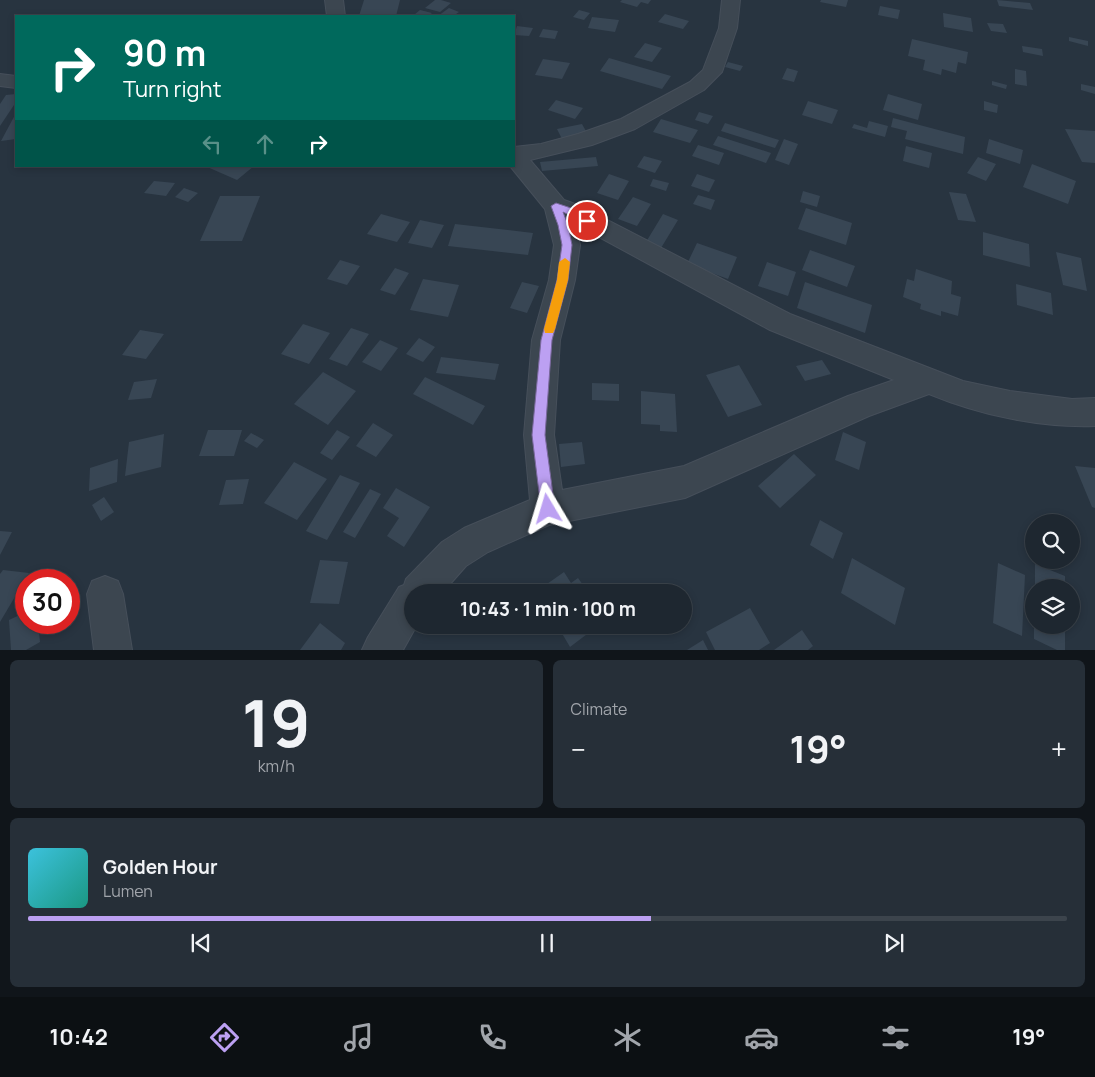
<!DOCTYPE html>
<html lang="en">
<head>
<meta charset="utf-8">
<style>
	body { margin:0; font-family:Manrope,sans-serif; background:#262f38; color:#f1f3f6; height:100vh; display:flex; flex-direction:column; font-size:19px; white-space:nowrap }
	* { box-sizing:border-box; margin:0 }
	p { font-size:16px; color:#a1a5ab }
	.icon { flex:none; width:28px; height:28px; fill:none; stroke:currentColor; stroke-width:2; stroke-linecap:round; stroke-linejoin:round }
	.map { position:relative; height:650px; overflow:hidden }
	.details { display:flex; flex-direction:column; gap:10px; padding:10px; background:#10151a; flex:1 }
	.details>* { flex:none }
	.banner { position:absolute; left:15px; top:15px; width:500px; height:152px; border-radius:0px; box-shadow:0 2px 8px #0003,0 0 0 1px #3c444c; background:#00695c; color:#fff; overflow:hidden }
	.tools { position:absolute; left:1025px; top:514px; display:grid; gap:10px }
	.tools a { display:grid; place-items:center; width:55px; height:55px; border-radius:50%; background:#1e2730; box-shadow:0 2px 8px #0003,0 0 0 1px #3c444c; font-size:25px }
	.speed { position:absolute; left:15px; top:569px; display:flex; gap:10px; font-size:25px; font-weight:700; text-align:center }
	.speed>* { display:grid; place-content:center; width:65px; height:65px; border-radius:50%; background:#1e2730; box-shadow:0 2px 8px #0003,0 0 0 1px #3c444c; line-height:1 }
	.speed .limit { border:8px solid #d22; background:#fff; color:#111 }
	.pin { position:absolute; display:grid; place-items:center; width:42px; height:42px; color:#fff; margin:-21px; border:2px solid #fff; border-radius:50%; box-shadow:0 1px 5px #0007 }
	.me { position:absolute; width:55px; margin:-28px; rotate:353deg; stroke-linejoin:round; filter:drop-shadow(0 0 4px #0008) }
	.turn { display:flex; align-items:center; gap:18px; height:105px; padding:0 25px; font-size:22px }
	.turn .icon { width:65px; height:65px; stroke-width:2.5 }
	.turn b { display:block; font-size:35px; line-height:42px }
	.lanes { display:flex; align-items:center; height:48px; padding:0 25px; background:#0003; justify-content:center; gap:25px; direction:ltr }
	.lanes .off { opacity:.35 }
	.big { font-size:38px; font-weight:700; line-height:1.1 }
	.details .widget { flex:1; display:flex; flex-direction:column; justify-content:center; gap:8px; min-width:0; padding:0 18px; border-radius:8px; background:#262f38 }
	.details .dial { align-items:center; gap:0 }
	.dial b { font-size:65px; line-height:1 }
	.song { display:flex; align-items:center; gap:15px }
	.cover { width:60px; height:60px; border-radius:8px; background:linear-gradient(135deg,hsl(190 70% 55%),hsl(170 70% 35%)) }
	.played { height:5px; border-radius:2px; background:linear-gradient(90deg,#bca0f2 60%,#3c444c 60%) }
	.keys { display:flex; justify-content:space-around; direction:ltr }
	.heat { display:flex; justify-content:space-between; align-items:center; font-size:28px; direction:ltr }
	.details .tiles { flex:1; display:grid; gap:10px; grid-template-columns:1fr 1fr }
	.widget:last-child { grid-column:span 2 }
	.trip { position:absolute; left:404px; top:584px; width:288px; height:50px; border-radius:25px; background:#1e2730; box-shadow:0 2px 8px #0003,0 0 0 1px #3c444c; font-weight:700; line-height:50px; text-align:center }
	.tabs { display:flex; height:80px; justify-content:space-around; align-items:center; background:#0c1013; color:#a1a5ab }
	.tabs .icon { width:35px; height:35px }
	.tabs .on { color:#bca0f2 }
	.tabs b { font-size:22px; color:#f1f3f6 }
	.map>svg:first-child { display:block }
</style>
</head>
<body>
<div class="map">
<svg width="1095" height="650" viewBox="0 0 1095 650">
	<rect width="100%" height="100%" fill="#283440"/>
	<!-- building -->
	<path fill="#384654" d="M364 0H400L396 16H359Z
		M435 0H441L451 3 440 12 425 8Z
		M622 0H651L648 4 641 2 637 7 620 2Z
		M821 0H848L846 7 820 2Z
		M997 0 1030 3 1033 10 999 6Z
		M880 6 900 10 898 19 878 15Z
		M449 8 459 12 453 16H438Z
		M420 10 432 13 428 16 414 15Z
		M579 10 590 13 584 20 573 17Z
		M943 13 971 18 973 32 944 27Z
		M665 14 689 21 683 29 658 22Z
		M592 17 619 20 615 32 588 28Z
		M987 23 1003 24 1007 33 991 31Z
		M517 26 533 28 529 36 514 35Z
		M543 29 558 31 555 39 539 37Z
		M1069 37 1088 41V46L1069 41Z
		M912 39 968 52 966 64 958 62 956 73 942 69 941 75 923 70 925 60 908 56Z
		M645 43 662 48 652 62 634 57Z
		M1022 46 1042 49 1043 56 1023 52Z
		M609 58 671 76 662 89 600 71Z
		M543 59 570 63 562 79 535 75Z
		M728 62 743 66 740 71 725 67Z
		M787 68 798 71 794 82 782 79Z
		M1015 69 1026 71 1027 86 1015 84Z
		M992 81 1007 85 1006 89 992 85Z
		M1081 84 1095 87V94L1081 90Z
		M16 94V102L0 126V104L6 95Z
		M888 94 922 104 918 120 883 110Z
		M556 100 583 108 575 119 548 110Z
		M808 101 838 110 832 124 802 115Z
		M984 101 998 105 997 113 984 110Z
		M699 112 713 116 708 124 695 120Z
		M16 113V139L1 141Z
		M893 118 965 137 963 154 905 139 907 131 891 127Z
		M661 119 698 130 690 143 653 132Z
		M869 121 888 126 885 137 852 128 854 124 867 128Z
		M725 123 779 140 775 148 721 131Z
		M582 124 587 133 562 139 557 129Z
		M1065 129 1095 131V163L1082 162Z
		M718 136 771 153 766 163 713 145Z
		M784 139 798 144 789 165 775 160Z
		M989 139 1023 150 1020 164 986 153Z
		M698 145 724 153 719 165 692 156Z
		M906 146 932 153 929 168 903 161Z
		M644 156 662 161 655 173 637 167Z
		M596 157 598 166 542 171 540 162Z
		M978 157 996 164 986 181 967 173Z
		M1032 164 1076 181 1068 204 1023 187Z
		M205 166H254L237 180Z
		M609 174 629 181 618 200 597 193Z
		M697 174 715 180 709 192 691 186Z
		M653 179 669 183 666 191 650 186Z
		M154 181 175 183 166 196 144 193Z
		M184 188 198 193 188 202 175 197Z
		M803 191 820 196 817 207 800 202Z
		M949 192 966 194 976 222 958 220Z
		M698 195 715 200 711 210 693 204Z
		M220 196H260L242 241H200Z
		M633 197 651 204 637 226 618 219Z
		M806 208 852 223 846 245 798 229Z
		M381 214 410 222 397 242 367 234Z
		M663 214 678 220 661 248 646 242Z
		M420 220 444 225 432 248 408 243Z
		M455 224 533 233 528 255 448 246Z
		M983 232 1029 244 1030 267 983 255Z
		M697 243 737 257 728 279 687 264Z
		M810 250 855 266 847 287 802 270Z
		M1056 252 1081 258 1087 291 1063 285Z
		M340 260 360 266 347 285 327 279Z
		M767 262 796 272 788 296 758 286Z
		M395 268 409 273 395 295 380 290Z
		M916 269 952 281 951 294 961 297 958 316 941 311V316L920 309 921 304 903 297 907 279 914 281Z
		M423 279 459 285 448 317 410 310Z
		M522 282 539 286 527 313 510 308Z
		M805 282 872 305 865 333 797 308Z
		M1016 284 1051 293 1053 315 1017 305Z
		M303 324 330 333 309 364 281 354Z
		M351 328 369 334 347 366 329 359Z
		M140 330 164 334 146 359 122 355Z
		M419 338 435 347 423 362 406 354Z
		M380 340 398 348 381 371 362 362Z
		M441 357 499 364 495 380 436 373Z
		M822 360 831 374 805 381 796 366Z
		M739 365 762 405 728 417 706 375Z
		M323 372 356 391 328 425 294 404Z
		M425 377 485 406 473 425 413 394Z
		M157 379 151 398 128 400 134 382Z
		M592 383 619 384V401L592 400Z
		M641 391 675 394 677 432 660 431V425L641 424Z
		M373 423 393 435 376 457 356 446Z
		M208 430H242L234 456H199Z
		M337 430 350 437 332 460 320 453Z
		M843 432 866 442 859 470 835 460Z
		M251 433 264 440 257 448 244 441Z
		M164 434 161 467 125 476 129 442Z
		M582 442 585 464 561 467 559 444Z
		M794 454 816 475 780 508 758 486Z
		M118 459 117 482 89 491 90 468Z
		M294 462 327 479 297 520 264 503Z
		M1075 466 1095 468V508L1092 507Z
		M340 475 360 483 327 540 306 531Z
		M249 479 243 504 219 505 226 480Z
		M396 488 430 507 404 547 387 536 399 518 383 508Z
		M370 489 381 494 355 538 343 532Z
		M104 497 114 512 101 521 92 505Z
		M820 520 843 533 833 559 810 545Z
		M0 531 12 532 0 555Z
		M852 558 905 588 895 625 841 593Z
		M320 560 348 562 339 604 310 603Z
		M1044 560H1061V567Z
		M998 563 1025 575 1022 636 993 623Z
		M1035 564 1065 576V588H1035Z
		M3 570 29 573 0 622V574Z
		M564 572 571 583 578 578 588 592H538L537 591Z
		M750 608 770 643 759 650H715L706 632Z
		M26 612V622H38L40 642 26 650H11L9 620Z
		M320 623 345 643 341 650H300Z
		M557 625H599L570 647Z
		M1034 625H1065V650H1057L1034 639Z
		M802 630 813 646 808 650H774Z
		M703 640 708 650H687Z"/>
	<g fill="none" stroke-linecap="round" stroke-linejoin="round">
		<defs>
			<path id="minor" d="M325 0H343L345 16H327Z
				M722 0H740L737 28 722 72 704 90 635 129 592 145 530 160 564 200 578 205 790 314 963 381 1010 391 1072 399 1095 398V426C1039 428 980 415 929 394L869 416 685 498 549 525 488 552 466 566 443 592H412V625H417L403 650H362L368 637 399 587 404 585 406 579 442 542 464 528 530 500 524 435 532 340 549 280 554 245 545 209 510 166H514V147L541 144 578 134 621 119 690 82 703 70 719 28ZM575 224 770 330 894 380 848 396 684 466 562 490 554 435 560 340 575 280 580 245Z
				M0 74 16 76V88L0 86Z
				M105 576 118 581 123 594 132 650H94L87 594 92 581Z"/>
		</defs>
		<!-- minor casing -->
		<use href="#minor" stroke="#464f5a" stroke-width="2"/>
		<!-- minor -->
		<use href="#minor" fill="#3c4650" fill-rule="evenodd"/>
	</g>
	<!-- route -->
	<path fill="#bca0f2" stroke="#7a689d" d="M556 203 574 209 592 221 587 224 563 212 568 225 572 245 568 280 552 340 545 435 555 509 553 514 548 516 543 514 541 509 532 435 541 340 557 280 562 245 558 225 551 206Z"/>
	<!-- slow -->
	<path fill="#f59e0b" d="M565 258 570 262 568 280 555 329 553 333H545L544 329 557 280 559 262Z"/>
</svg>
<div class="tools">
<a><svg class="icon" aria-label="search" viewBox="0 0 24 24"><circle cx="10" cy="10" r="6"/><path d="M15 15l6 6"/></svg></a>
<a><svg class="icon" aria-label="layers" viewBox="0 0 24 24"><path d="M12 4l9 5-9 5-9-5zM3 14l9 5 9-5"/></svg></a>
</div>
<div class="speed"><div class="limit">30</div></div>
<div class="pin" style="left:587px;top:221px;background:#d93025"><svg class="icon" aria-label="arrive" viewBox="0 0 24 24"><path d="M6 21V4h12l-3 4 3 4H6"/></svg></div>
<svg class="me" style="left:548px;top:509px" viewBox="-20 -20 40 40"><path d="M0-17L14 15 0 8-14 15z" fill="#bca0f2" stroke="#fff" stroke-width="4"/></svg>
<div class="trip">10:43 · 1 min · 100 m</div>
<div class="banner">
<div class="turn"><svg class="icon" aria-label="right" viewBox="0 0 24 24"><path d="M7 20v-9h11M14 6l5 5-5 5"/></svg><div><b>90 m</b>Turn right</div></div>
<div class="lanes"><svg class="icon off" aria-label="left" viewBox="0 0 24 24"><path d="M17 20v-9H6M10 6l-5 5 5 5"/></svg><svg class="icon off" aria-label="ahead" viewBox="0 0 24 24"><path d="M12 20V5M6 11l6-6 6 6"/></svg><svg class="icon" aria-label="right" viewBox="0 0 24 24"><path d="M7 20v-9h11M14 6l5 5-5 5"/></svg></div>
</div>
</div>
<section class="details">
<div class="tiles">
<div class="widget dial"><b>19</b><p>km/h</p></div>
<div class="widget"><p>Climate</p>
<div class="heat"><a>−</a><b class="big">19°</b><a>+</a></div>
</div>
<div class="widget">
<div class="song"><i class="cover"></i><div><b>Golden Hour</b><p>Lumen</p></div></div>
<div class="played"></div>
<div class="keys"><svg class="icon" aria-label="previous" viewBox="0 0 24 24"><path d="M18 5L8 12l10 7zM5 5v14"/></svg><svg class="icon" aria-label="pause" viewBox="0 0 24 24"><path d="M8 5v14M16 5v14"/></svg><svg class="icon" aria-label="next" viewBox="0 0 24 24"><path d="M6 5l10 7-10 7zM19 5v14"/></svg></div>
</div>
</div>
</section>
<nav class="tabs">
<b>10:42</b>
<svg class="icon on" aria-label="directions" viewBox="0 0 24 24"><path d="M12 3l9 9-9 9-9-9zM9 14v-3h6M13 9l2 2-2 2"/></svg>
<svg class="icon" aria-label="music" viewBox="0 0 24 24"><path d="M9 18V5l10-2v13"/><circle cx="6" cy="18" r="3"/><circle cx="16" cy="16" r="3"/></svg>
<svg class="icon" aria-label="phone" viewBox="0 0 24 24"><path d="M5 4h4l2 5-3 2q2 4 5 5l2-3 5 2v4C11 20 4 13 5 4z"/></svg>
<svg class="icon" aria-label="climate" viewBox="0 0 24 24"><path d="M12 3v18M4 7l16 10M4 17L20 7"/></svg>
<svg class="icon" aria-label="car" viewBox="0 0 24 24"><path d="M5 17H2v-5l4-1 3-4h7l3 4 3 1v5h-3M9 17h6M6 11h13"/><circle cx="7" cy="17" r="2"/><circle cx="17" cy="17" r="2"/></svg>
<svg class="icon" aria-label="filters" viewBox="0 0 24 24"><path d="M4 7h16M4 17h16"/><circle cx="9" cy="7" r="2"/><circle cx="15" cy="17" r="2"/></svg>
<b>19°</b>
</nav>
</body>
</html>
